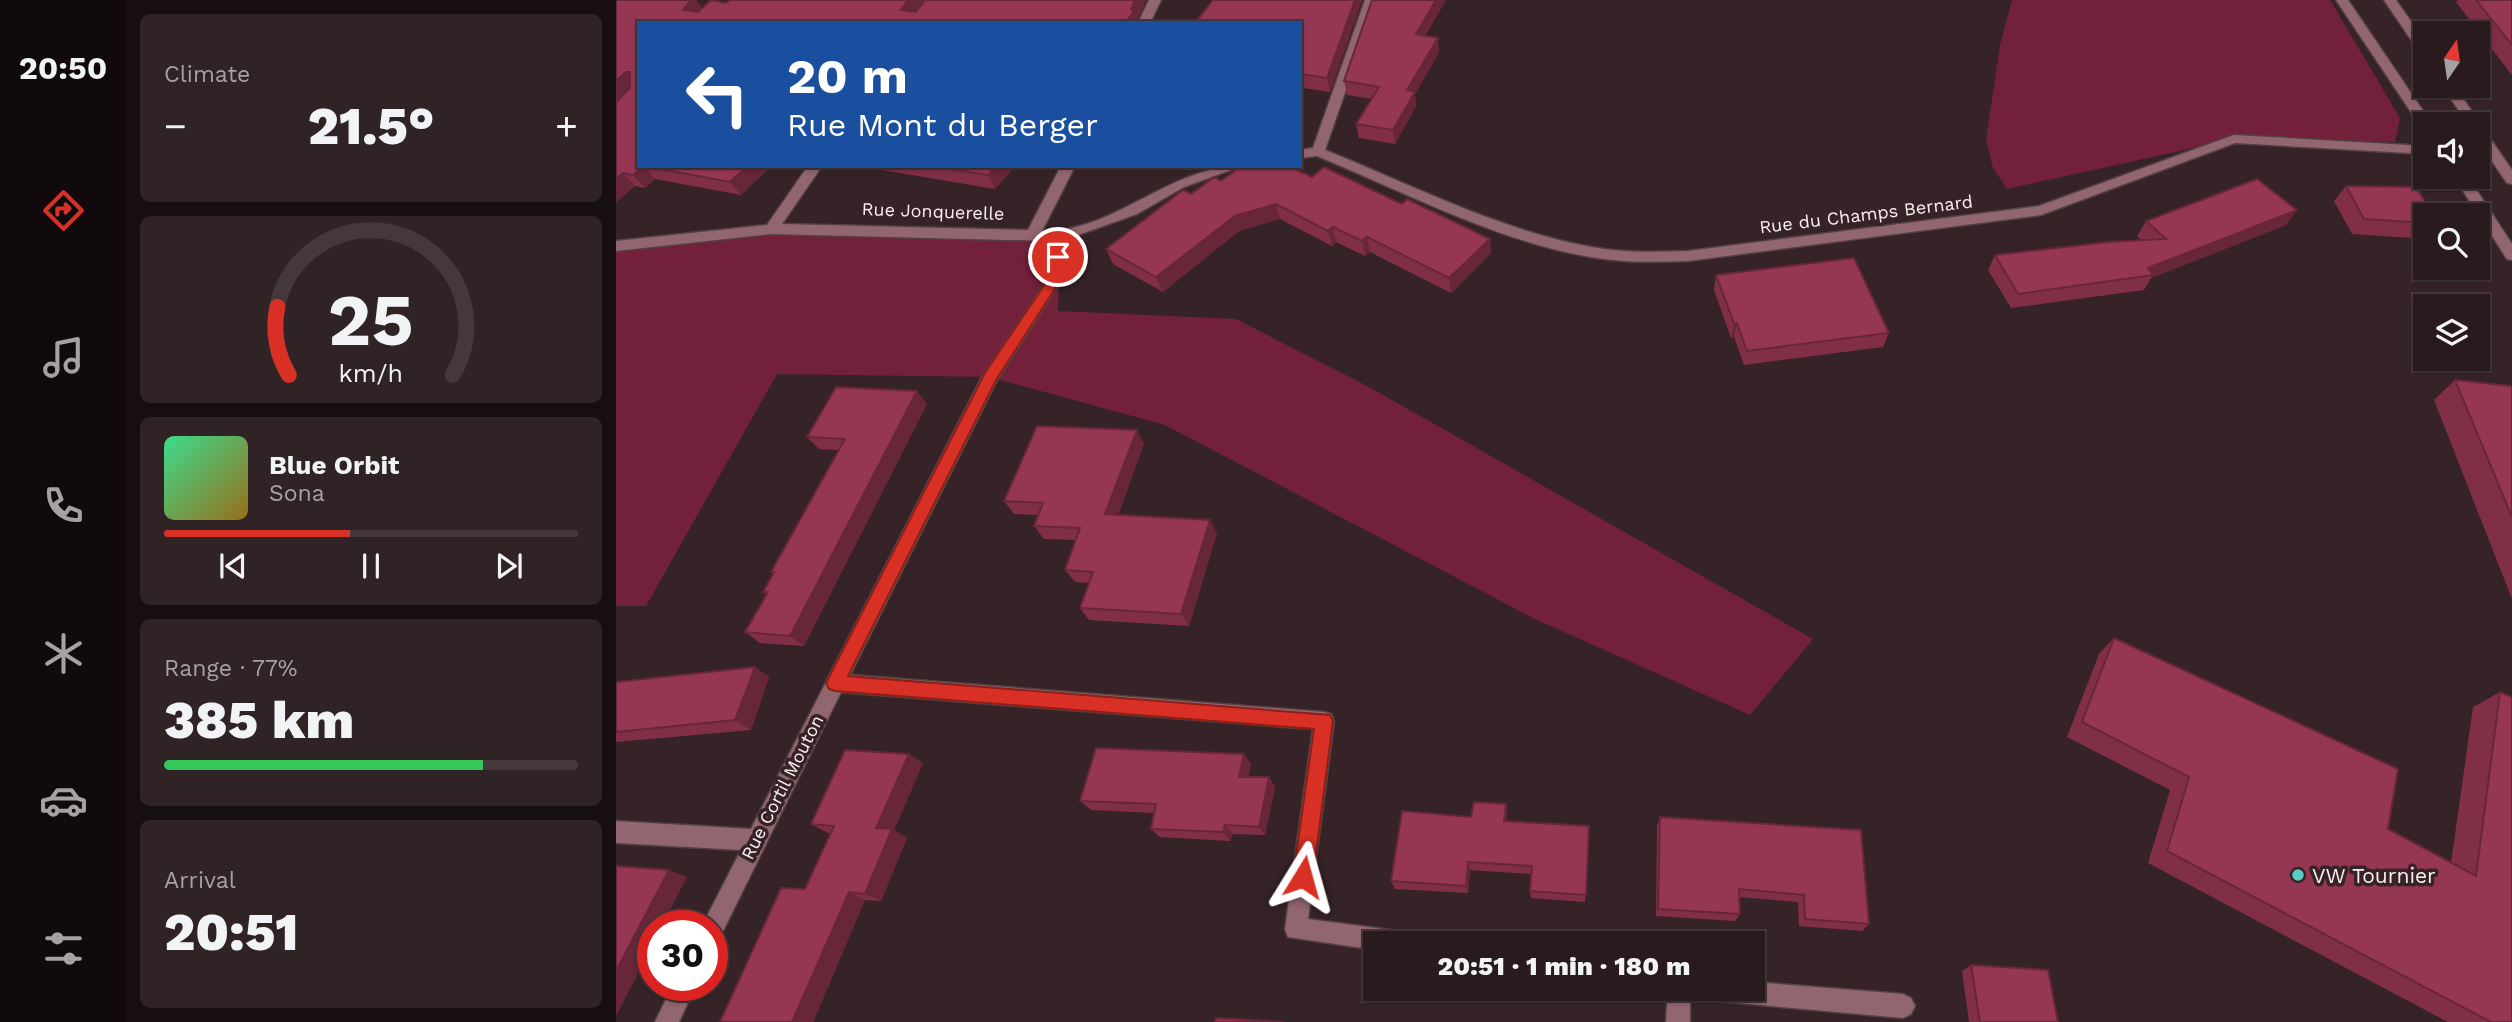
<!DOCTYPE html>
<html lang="en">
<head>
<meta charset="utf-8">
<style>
	body { margin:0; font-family:"Work Sans",sans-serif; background:#302326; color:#f1f3f6; height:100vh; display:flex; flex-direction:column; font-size:26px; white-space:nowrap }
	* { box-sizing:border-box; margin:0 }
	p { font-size:23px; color:#a5a1a4 }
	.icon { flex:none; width:38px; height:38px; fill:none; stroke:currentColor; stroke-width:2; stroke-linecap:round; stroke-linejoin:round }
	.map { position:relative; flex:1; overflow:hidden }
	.sheet { display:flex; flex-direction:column; gap:14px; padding:14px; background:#160e10; width:490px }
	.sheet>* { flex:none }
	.guide { position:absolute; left:21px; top:21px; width:665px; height:147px; border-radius:0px; box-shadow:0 2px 5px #0004,0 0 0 2px #44383b; background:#1a4fa0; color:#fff; overflow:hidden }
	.needle { width:46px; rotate:13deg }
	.buttons { position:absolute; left:1797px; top:21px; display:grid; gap:14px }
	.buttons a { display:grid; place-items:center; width:77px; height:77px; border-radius:0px; background:#281a1d; box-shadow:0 2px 5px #0004,0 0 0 2px #44383b; font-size:35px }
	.speed { position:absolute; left:21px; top:910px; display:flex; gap:14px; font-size:35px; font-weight:700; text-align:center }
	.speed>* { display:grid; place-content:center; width:91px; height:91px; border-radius:50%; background:#281a1d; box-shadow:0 2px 5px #0004,0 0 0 2px #44383b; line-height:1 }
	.speed .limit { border:10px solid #d22; background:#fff; color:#111 }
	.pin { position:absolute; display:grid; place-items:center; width:60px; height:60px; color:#fff; margin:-30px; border:4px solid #fff; border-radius:50%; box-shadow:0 2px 7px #0007 }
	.me { position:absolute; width:77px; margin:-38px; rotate:8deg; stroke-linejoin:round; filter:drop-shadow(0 0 5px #0008) }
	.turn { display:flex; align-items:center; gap:24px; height:147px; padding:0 35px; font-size:32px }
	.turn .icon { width:91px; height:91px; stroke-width:2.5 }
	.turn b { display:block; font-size:49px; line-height:60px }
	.big { font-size:52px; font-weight:800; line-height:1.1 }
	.sheet .card { flex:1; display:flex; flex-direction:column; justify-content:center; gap:10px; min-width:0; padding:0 24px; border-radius:10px; background:#302326 }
	.sheet .dial { align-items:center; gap:0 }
	.dial svg { height:182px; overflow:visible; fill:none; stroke:#44383b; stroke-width:7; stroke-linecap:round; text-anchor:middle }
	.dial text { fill:#f1f3f6; stroke:none }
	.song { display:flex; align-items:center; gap:21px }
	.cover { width:84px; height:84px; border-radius:10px; background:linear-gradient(135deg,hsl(150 70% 55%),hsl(40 70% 35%)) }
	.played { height:7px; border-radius:4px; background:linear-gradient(90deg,#d93025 45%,#44383b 45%) }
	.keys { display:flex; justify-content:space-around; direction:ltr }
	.heat { display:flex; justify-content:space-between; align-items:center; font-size:38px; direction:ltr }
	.charge { height:10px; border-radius:5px; background:linear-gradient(90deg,#34c759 77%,#44383b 0) }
	.trip { position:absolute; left:747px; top:931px; width:402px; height:70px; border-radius:0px; background:#281a1d; box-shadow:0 2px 5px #0004,0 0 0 2px #44383b; font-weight:800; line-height:70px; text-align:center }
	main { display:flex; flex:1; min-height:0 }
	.tabs { display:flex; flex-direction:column; width:126px; justify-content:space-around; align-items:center; background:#100a0c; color:#a5a1a4 }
	.tabs .icon { width:49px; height:49px }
	.tabs .selected { color:#d93025 }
	.tabs b { font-size:32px; color:#f1f3f6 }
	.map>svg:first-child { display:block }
</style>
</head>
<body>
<main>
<nav class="tabs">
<b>20:50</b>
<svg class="icon selected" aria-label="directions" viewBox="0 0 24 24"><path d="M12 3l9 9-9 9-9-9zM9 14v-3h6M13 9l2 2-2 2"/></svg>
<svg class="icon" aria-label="music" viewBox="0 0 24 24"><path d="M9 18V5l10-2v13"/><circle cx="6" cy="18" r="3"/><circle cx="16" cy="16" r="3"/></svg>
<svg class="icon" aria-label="phone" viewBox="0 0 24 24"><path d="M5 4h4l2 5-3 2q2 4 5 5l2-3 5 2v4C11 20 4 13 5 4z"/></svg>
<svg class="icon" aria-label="climate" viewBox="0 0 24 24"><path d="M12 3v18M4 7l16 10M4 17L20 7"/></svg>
<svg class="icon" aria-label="car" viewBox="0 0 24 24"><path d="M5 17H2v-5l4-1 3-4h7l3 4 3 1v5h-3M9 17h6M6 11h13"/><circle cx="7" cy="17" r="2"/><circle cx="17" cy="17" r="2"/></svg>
<svg class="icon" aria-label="filters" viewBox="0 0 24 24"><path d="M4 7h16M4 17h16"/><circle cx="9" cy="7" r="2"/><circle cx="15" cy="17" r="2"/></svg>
</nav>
<section class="sheet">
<div class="card"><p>Climate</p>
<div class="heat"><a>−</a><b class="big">21.5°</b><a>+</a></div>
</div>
<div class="card dial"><svg viewBox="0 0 100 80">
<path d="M14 69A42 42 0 1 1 86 69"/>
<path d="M14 69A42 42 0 0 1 9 39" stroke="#d93025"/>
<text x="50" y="56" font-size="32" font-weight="700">25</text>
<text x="50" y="72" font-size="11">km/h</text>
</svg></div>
<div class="card">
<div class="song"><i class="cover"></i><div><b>Blue Orbit</b><p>Sona</p></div></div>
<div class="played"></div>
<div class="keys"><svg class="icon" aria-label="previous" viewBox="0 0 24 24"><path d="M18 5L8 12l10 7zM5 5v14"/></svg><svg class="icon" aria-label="pause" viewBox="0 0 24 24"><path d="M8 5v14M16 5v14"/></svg><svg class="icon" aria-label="next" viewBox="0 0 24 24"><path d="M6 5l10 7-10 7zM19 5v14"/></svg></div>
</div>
<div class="card"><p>Range · 77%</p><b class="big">385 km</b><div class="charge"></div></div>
<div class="card"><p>Arrival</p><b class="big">20:51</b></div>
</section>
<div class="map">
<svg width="1896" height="1022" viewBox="0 0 1896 1022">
	<rect width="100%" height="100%" fill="#362327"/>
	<!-- green -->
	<path fill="#73213b" d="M1396 0H1714L1784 118 1779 142 1618 139 1391 189 1377 168 1370 140 1384 45Z
		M155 229 444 236 442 311 620 319 753 387 1197 639 1134 715 919 619 549 425 374 377 161 374 30 606H0V246Z"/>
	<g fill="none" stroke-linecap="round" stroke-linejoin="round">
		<defs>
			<path id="minor" d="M533 0H545L534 23H522Z
				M749 0H761L709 150C796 185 889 233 981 248 1011 253 1042 252 1072 251L1423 206 1618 135 1810 146V154L1619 143 1425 215 1072 261C1042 262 1011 263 981 258 884 243 791 193 701 156L684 158V150L697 148Z
				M1720 0H1732L1816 124 1805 127Z
				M1768 0H1780L1810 43V57L1806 56Z
				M1826 86H1838L1865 124 1862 127 1867 128 1896 170V184L1891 183 1862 141V124H1852Z
				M192 166H206L166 224 412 230 445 166H459L426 231C498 233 553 166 626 166L568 187 521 214 451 239 447 278 381 380 234 675 708 712 715 714 718 721 692 919 790 932 798 935 801 943H760V950L672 937 669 929 697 729 225 692 104 937 96 940V926H86L125 850 0 843V821L135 829 366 377 433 277 436 241 155 234 0 251V241L151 225Z
				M1838 177H1852L1896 244V260L1891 259Z
				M1138 982 1287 994 1295 998 1299 1006 1295 1014 1287 1018 1089 1000 1081 997 1078 989H1138Z
				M57 985H80L63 1022H39Z
				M1052 989H1074V1022H1050Z"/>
		</defs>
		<!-- minor casing -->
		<use href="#minor" stroke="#524043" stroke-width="3"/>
		<!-- minor -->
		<use href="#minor" fill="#92666f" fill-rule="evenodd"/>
	</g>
	<!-- wall -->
	<path fill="#802f47" d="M0 0H80L86 8 110 3 114 0H530L521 20 522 23H23L155 166 125 195 39 179 29 188 19 186 0 202Z
		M746 0 714 92 687 88 684 93V23Z
		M830 0 809 36 823 52 799 94 800 106 779 144 743 138 740 124 756 99 731 95 728 81Z
		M1842 0H1896V75L1840 2Z
		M242 166H399L379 189Z
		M696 177 786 204 874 239 875 253 835 293 754 252 749 256 720 242 716 246 664 219 623 231 547 292 497 264 490 249 575 194 605 181Z
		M1730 186 1810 215V239L1736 234 1718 201Z
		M1530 221 1670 225 1535 278 1528 290 1395 308 1372 270 1379 255 1525 240 1521 236Z
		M1100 275 1273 333 1267 347 1128 365 1118 337 1115 338 1098 290Z
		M1839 380 1896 386V599L1818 400Z
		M311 404 188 646 144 643 129 632 151 595 147 592 157 573 155 572 223 450 203 449 191 437Z
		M528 444 502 515 601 533 573 626 473 620 464 608 473 583 459 582 449 570 460 540 428 539 418 526 422 515 398 514 388 501Z
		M1498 638 1772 829 1835 863 1857 707 1884 692 1896 1022H1832L1532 863 1554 790 1451 737 1483 654Z
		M139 667 153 677 135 730 0 742V682Z
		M628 754 635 764 632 777H653L659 787 649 835 617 834 614 841 544 837 535 829 538 813 475 810 464 801Z
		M307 763 278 830 291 838 265 901 249 900 197 1022H104L189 889 215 833H212L195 824Z
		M890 804 891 813 890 821 973 826 969 902 915 898 914 891 915 874 854 870 852 893 779 889 775 881 855 817Z
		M1044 817 1253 924 1246 931 1183 926 1182 902 1123 897 1124 914 1119 921 1040 916 1041 826Z
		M1355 965 1442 1022H1353L1346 971Z"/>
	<!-- shaded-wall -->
	<path fill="#682639" d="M75 0H80L87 10 77 23 67 10Z
		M292 0H309L293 23 285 10Z
		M519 0H530L521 20 522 23H509Z
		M739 0H746L714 92 711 78Z
		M820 0H830L802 48 800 34Z
		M822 38 823 52 799 94 800 106 779 144 777 130 791 90Z
		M10 72 21 85 0 104V81Z
		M684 74 687 88 684 93Z
		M27 166 39 179 29 188 17 175Z
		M131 166H155L125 195 114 182Z
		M380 166H399L379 189 372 175Z
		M7 173 19 186 0 202V179Z
		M660 204 664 219 623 231 547 292 540 277 619 216Z
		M1681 210 1670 225 1535 278 1537 275 1532 268Z
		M717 227 720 242 716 246 712 231Z
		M751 237 754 252 749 256 746 241Z
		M874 239 875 253 835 293 833 278Z
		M1118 323H1121L1118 337 1115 338Z
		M301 391 311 404 188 646 174 636Z
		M521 430 528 444 497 527 489 514Z
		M594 520 601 533 573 626 565 614Z
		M139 667 153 677 135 730 119 720Z
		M293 754 307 763 278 830 291 838 265 901 249 894 260 828Z
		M628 754 635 764 630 786 623 777Z
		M653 777 659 787 649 835 643 827Z
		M890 804 891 813 889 829 888 821Z
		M609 825 617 834 614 841 607 832Z
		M852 862 854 870 852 893 850 886Z
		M53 870 71 877 46 926H37V945L0 1016V971Z
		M233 892 249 900 197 1022H176Z"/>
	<!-- building -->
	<path fill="#953752" stroke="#682639" stroke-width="2" d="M0 0H75L67 10 82 12 95 0 110 3 114 0H292L285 10 300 12 309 0H519L515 9 518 12 509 23H23V166H27L17 175 7 173 0 179V102L14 88V72H10L0 81Z
		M597 0H739L711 78 684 74V23H579Z
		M756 0H820L800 34 822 38 791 90 799 92 777 130 740 124 763 87 728 81Z
		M1860 0H1896V45Z
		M28 166H131L114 182Z
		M315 166H380L372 175Z
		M625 166H673L696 177 708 167 786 204 791 199 874 239 833 278 751 237 746 241 717 227 712 231 660 204 619 216 540 277 490 249 567 190 575 194 598 177 605 181Z
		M1641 179 1681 210 1532 268 1537 275 1402 294 1379 255 1492 242 1550 239 1530 221Z
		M1730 186 1800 187 1817 215H1810V223L1748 219Z
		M1238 258 1273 333 1131 351 1121 323H1118L1100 275Z
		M1839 380 1896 386V517Z
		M220 387 301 391 174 636 129 632 152 592H147L158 572H155L229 439 191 437Z
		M421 426 521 430 489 514 594 520 565 614 464 608 477 572 449 570 464 528 418 526 427 503 388 501Z
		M1498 638 1782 769 1772 829 1860 876 1884 692 1896 697V1022H1875L1551 851 1573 777 1466 722Z
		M139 667 119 720 0 732V682Z
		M480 748 628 754 623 777H653L643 827 609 825 607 832 535 829 540 804 464 801Z
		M229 750 293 754 260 828 276 829 249 894 233 892 176 1022H104L165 888 189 889 218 826 195 824Z
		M858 802 890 804 888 821 973 826 970 895 914 891 916 866 852 862 850 886 775 881 786 811 855 817Z
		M1044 817 1245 830 1253 924 1189 919 1188 895 1123 889 1124 914 1042 909Z
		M0 866 53 870 0 971Z
		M1355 965 1432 970 1442 1022H1364Z
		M600 1018 668 1022H599Z"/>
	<!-- route -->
	<path fill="#d93025" stroke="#8d1f18" stroke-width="2" d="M442 252 448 257 446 278 380 380 232 676 714 715 717 721 697 877 694 884 687 887 680 884 677 877 698 729 219 691 213 689 210 683 369 373 433 278 435 257Z"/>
	<!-- markers -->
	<circle fill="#57cec1" stroke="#362327" stroke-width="2.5" cx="1682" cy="875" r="7"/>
	<g text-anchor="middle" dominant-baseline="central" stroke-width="7" stroke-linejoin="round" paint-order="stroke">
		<!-- street labels -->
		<g font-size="18" fill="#fceff1" stroke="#362327">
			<text transform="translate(317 211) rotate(2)">Rue Jonquerelle</text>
			<text transform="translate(1250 214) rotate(-7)">Rue du Champs Bernard</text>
			<text transform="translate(166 787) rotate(-63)">Rue Cortil Mouton</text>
		</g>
		<!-- near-poi labels -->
		<g font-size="21" fill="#fceff1" stroke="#362327" text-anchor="start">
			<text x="1696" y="875">VW Tournier</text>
		</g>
	</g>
</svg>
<div class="buttons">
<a><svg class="needle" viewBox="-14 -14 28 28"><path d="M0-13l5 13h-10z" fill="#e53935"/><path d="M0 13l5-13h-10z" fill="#a5a1a4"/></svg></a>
<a><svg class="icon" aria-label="sound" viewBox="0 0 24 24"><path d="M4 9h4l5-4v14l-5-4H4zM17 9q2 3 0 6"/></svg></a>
<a><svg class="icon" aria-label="search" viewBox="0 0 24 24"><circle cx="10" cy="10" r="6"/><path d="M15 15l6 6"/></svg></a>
<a><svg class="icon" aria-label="layers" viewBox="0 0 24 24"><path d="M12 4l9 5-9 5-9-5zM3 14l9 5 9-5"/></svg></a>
</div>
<div class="speed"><div class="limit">30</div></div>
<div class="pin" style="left:442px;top:257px;background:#d93025"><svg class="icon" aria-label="arrive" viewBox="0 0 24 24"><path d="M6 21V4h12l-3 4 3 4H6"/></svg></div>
<svg class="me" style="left:687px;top:877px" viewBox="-20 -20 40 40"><path d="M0-17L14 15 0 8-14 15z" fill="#d93025" stroke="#fff" stroke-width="4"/></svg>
<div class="trip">20:51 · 1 min · 180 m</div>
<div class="guide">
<div class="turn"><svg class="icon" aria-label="left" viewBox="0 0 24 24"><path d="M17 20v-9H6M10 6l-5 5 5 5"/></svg><div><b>20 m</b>Rue Mont du Berger</div></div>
</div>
</div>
</main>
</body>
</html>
